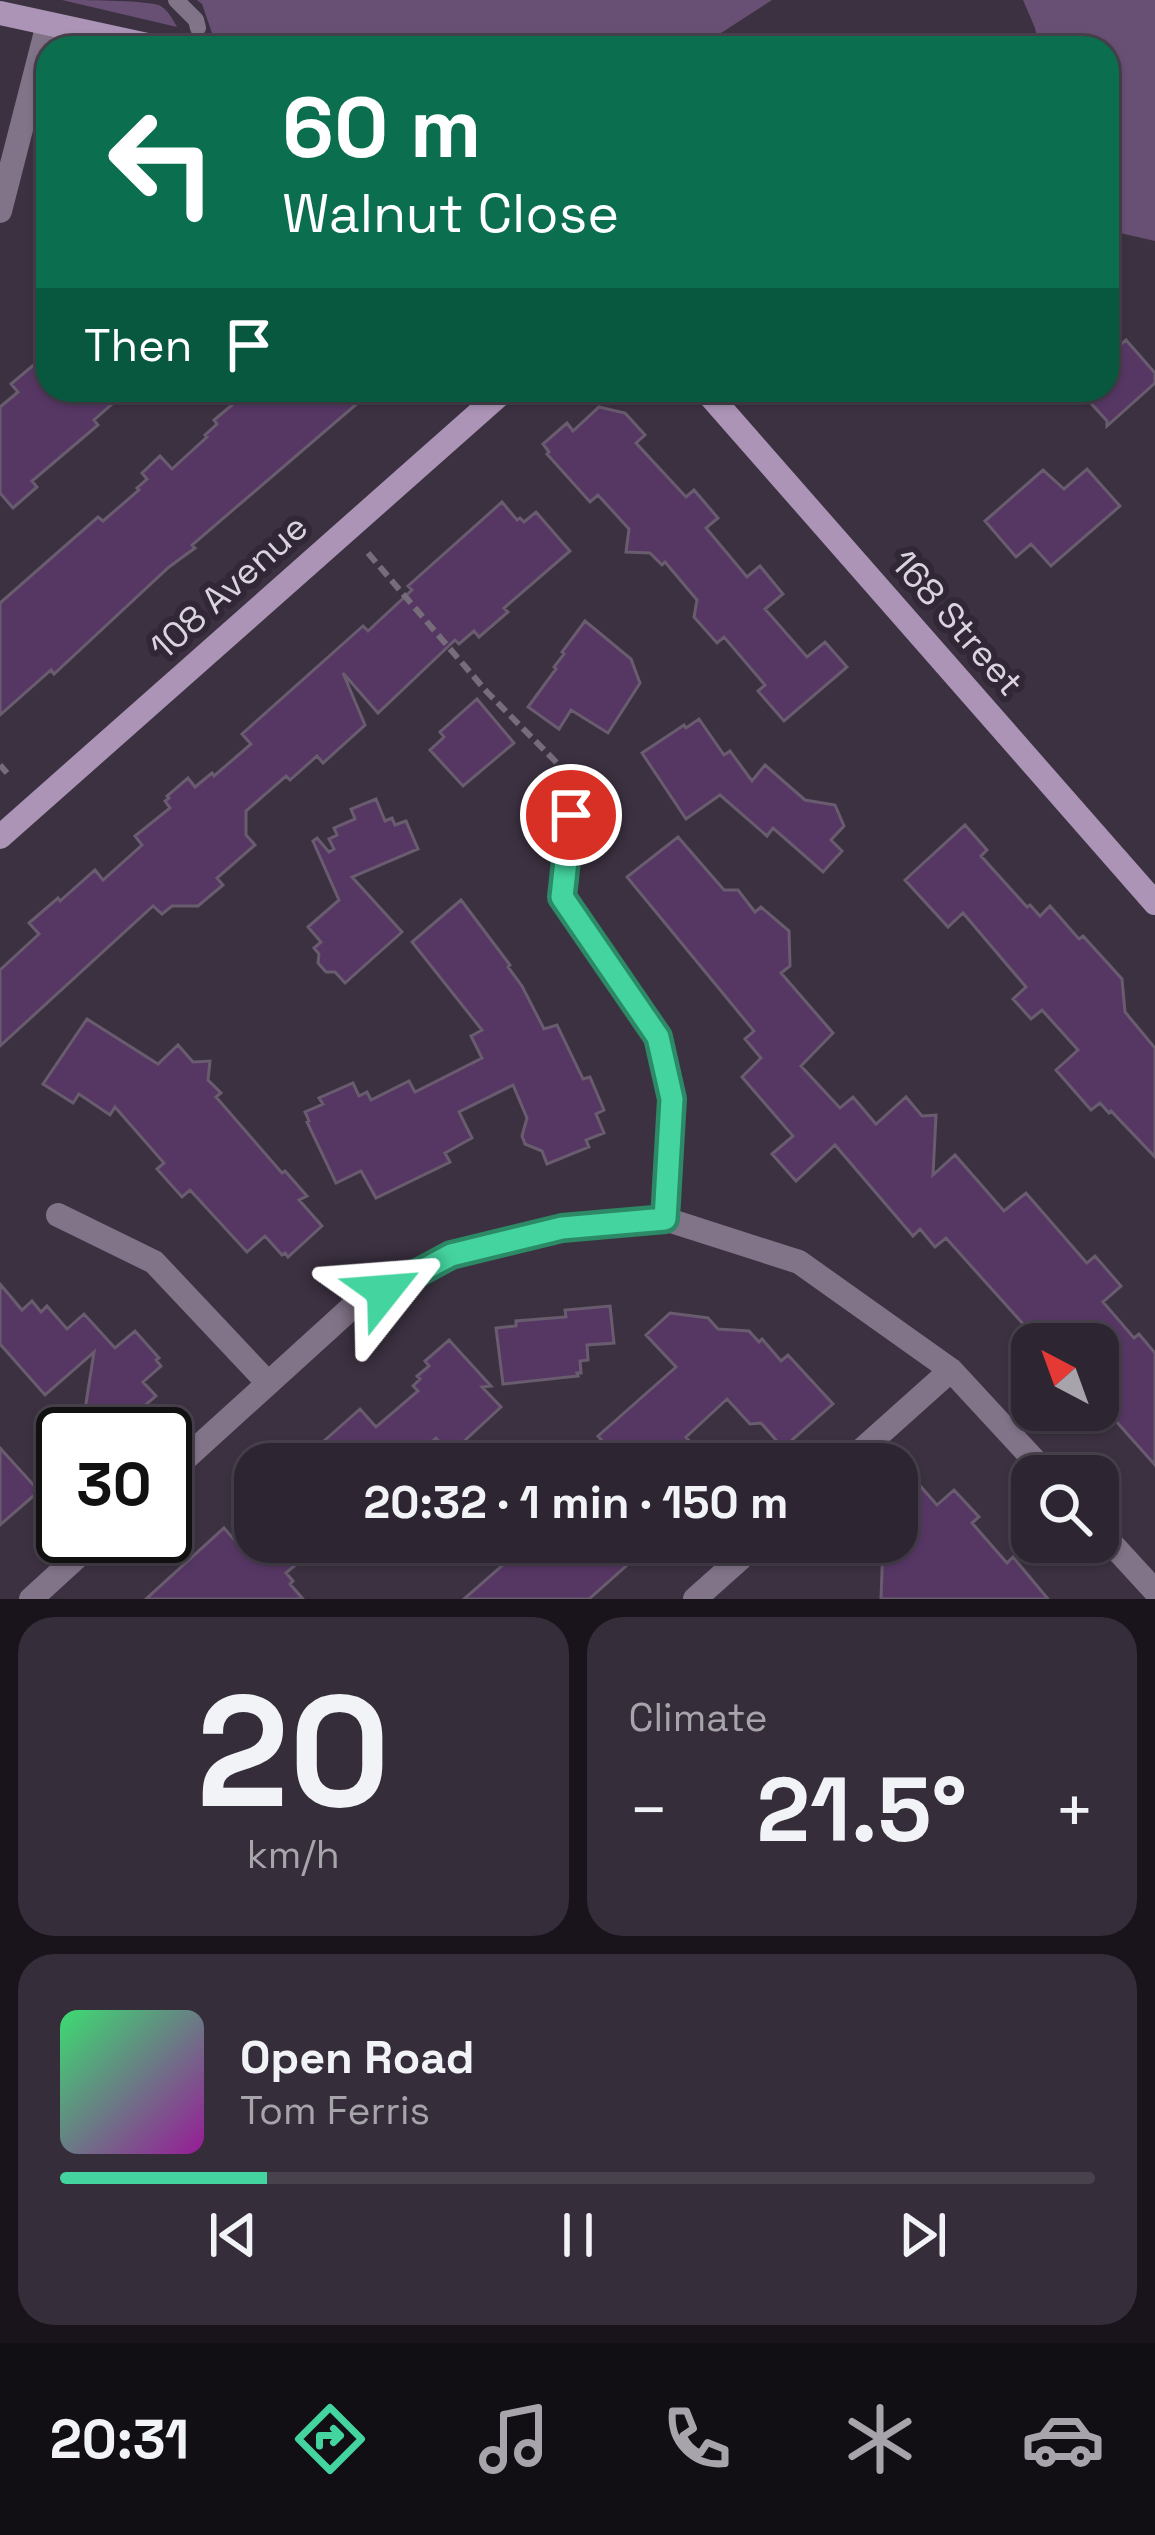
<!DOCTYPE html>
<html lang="en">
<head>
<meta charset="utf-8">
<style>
	body { margin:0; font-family:"Space Grotesk",sans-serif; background:#352d39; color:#f1f3f6; height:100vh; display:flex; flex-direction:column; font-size:45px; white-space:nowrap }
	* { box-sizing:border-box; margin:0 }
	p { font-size:39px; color:#a7a5ab }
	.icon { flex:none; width:66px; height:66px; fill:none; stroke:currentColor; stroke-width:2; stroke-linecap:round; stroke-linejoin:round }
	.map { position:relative; height:1599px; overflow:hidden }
	.drawer { display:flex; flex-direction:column; gap:18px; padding:18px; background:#19141b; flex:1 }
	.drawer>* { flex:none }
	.guide { position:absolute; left:36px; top:36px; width:1083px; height:366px; border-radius:36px; box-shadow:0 3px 9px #0004,0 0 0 3px #48424d; background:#0b6e4f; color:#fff; overflow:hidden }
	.needle { width:78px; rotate:319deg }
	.controls { position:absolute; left:1011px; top:1323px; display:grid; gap:24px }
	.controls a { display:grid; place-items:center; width:108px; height:108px; border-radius:24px; background:#2d2531; box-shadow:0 3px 9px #0004,0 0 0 3px #48424d; font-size:60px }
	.speed { position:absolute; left:36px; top:1407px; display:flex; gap:24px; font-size:60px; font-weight:700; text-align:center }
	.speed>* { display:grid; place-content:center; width:156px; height:156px; border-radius:50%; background:#2d2531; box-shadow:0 3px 9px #0004,0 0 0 3px #48424d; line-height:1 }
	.speed .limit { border:6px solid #111; border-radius:18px; background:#fff; color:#111 }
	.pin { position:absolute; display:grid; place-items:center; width:102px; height:102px; color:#fff; margin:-51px; border:6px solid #fff; border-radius:50%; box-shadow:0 3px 12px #0007 }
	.me { position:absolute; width:132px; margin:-66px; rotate:62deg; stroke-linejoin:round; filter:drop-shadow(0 0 9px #0008) }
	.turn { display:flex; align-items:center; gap:42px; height:252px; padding:0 48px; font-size:54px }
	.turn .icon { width:156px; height:156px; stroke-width:2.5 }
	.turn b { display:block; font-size:84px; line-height:102px }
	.then { display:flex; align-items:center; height:114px; padding:0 48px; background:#0003; gap:24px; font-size:45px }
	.big { font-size:90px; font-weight:700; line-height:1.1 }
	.drawer .tile { flex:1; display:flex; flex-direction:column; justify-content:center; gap:18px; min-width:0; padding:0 42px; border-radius:36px; background:#352d39 }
	.drawer .dial { align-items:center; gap:0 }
	.dial b { font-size:156px; line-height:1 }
	.song { display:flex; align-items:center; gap:36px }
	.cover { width:144px; height:144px; border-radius:18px; background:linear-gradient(135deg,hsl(140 70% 55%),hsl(300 70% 35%)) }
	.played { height:12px; border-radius:6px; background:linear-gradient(90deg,#44d49f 20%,#48424d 20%) }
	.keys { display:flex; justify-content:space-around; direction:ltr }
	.heat { display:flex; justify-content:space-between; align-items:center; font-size:66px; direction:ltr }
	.drawer .tiles { flex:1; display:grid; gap:18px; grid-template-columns:1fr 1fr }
	.tile:last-child { grid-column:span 2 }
	.trip { position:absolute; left:234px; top:1443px; width:684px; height:120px; border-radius:36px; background:#2d2531; box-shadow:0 3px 9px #0004,0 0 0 3px #48424d; font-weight:700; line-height:120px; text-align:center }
	.menu { display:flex; height:192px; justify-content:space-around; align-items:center; background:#120f14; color:#a7a5ab }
	.menu .icon { width:84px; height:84px }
	.menu .selected { color:#44d49f }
	.menu b { font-size:54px; color:#f1f3f6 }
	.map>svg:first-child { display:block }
</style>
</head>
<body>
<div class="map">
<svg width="1155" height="1599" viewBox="0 0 1155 1599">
	<rect width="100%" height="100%" fill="#3c3141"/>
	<!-- green -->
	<path fill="#684f74" d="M62 0C87 0 136 0 159 5 168 10 172 18 177 27Z
		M197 0H772L721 33 728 48H275L212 33 202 4Z
		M1023 0H1155V241L1107 230V48H1039L1035 28Z"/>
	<!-- building -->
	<path fill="#563764" stroke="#685c6e" stroke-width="3" d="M1126 340 1155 373V383L1107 426V421L1079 390H1107V357Z
		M37 362 48 375V390H128L94 420 98 425 32 481 37 487 13 508 0 493V407L18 392 11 384Z
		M250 390H373L192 545 195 548 169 567 54 674 51 670 0 715V603L98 517 103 521 139 490 137 488 147 479 142 473 160 456 172 469 207 437 205 435 217 424 214 420Z
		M599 407 625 413 645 435 636 443 686 497 694 490 718 518 706 528 747 577 760 566 783 594 765 609 807 657 825 642 847 667 784 721 758 691 765 685 724 637 717 643 694 617 697 600 665 562 662 565 650 553 626 552 629 529 598 495 590 502 547 454 549 452 543 444 567 423 573 431Z
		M1087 469 1120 506 1051 566 1031 544 1016 557 985 521 1043 470 1064 489Z
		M502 502 517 520 520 518 524 522 536 512 570 551 504 608 508 612 479 637 474 631 459 644 455 640 378 713 343 673 365 725 323 763 317 756 290 780 286 776 246 811V835L255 845 217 878 223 885 198 906H172L162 914 153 906 0 1046V970L39 934 29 923 58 898 60 901 95 870 103 880 142 845 135 836 170 808 165 801 169 798 167 796 188 778 195 787 212 773 214 776 251 744 242 734 363 626 368 631 412 590 408 586Z
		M585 621 631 659 640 683 608 733 571 710 559 729 528 707 556 669 554 667 564 654 562 652Z
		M477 699 514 743 463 786 430 750 444 737 440 732Z
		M699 719 724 755 730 751 752 781 765 765 805 800 835 805 844 826 831 840 842 851 823 872 773 828 767 836 720 795 686 819 642 753 684 725 686 728Z
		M376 799 385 821 392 818 395 825 406 821 418 849 352 877 402 932 345 983 335 972H326L318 963 319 954 314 948 321 942 308 927 339 900 313 841 317 838 329 852 334 849 329 839 337 835 334 828 355 819 351 809Z
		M965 825 987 850 981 856 1027 907 1030 905 1040 916 1050 906 1079 939 1083 936 1122 979 1125 1012 1155 1048V1157L1111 1111 1109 1113 1100 1103 1091 1110 1056 1070 1078 1050 1042 1010 1031 1019 1013 999 1026 987 963 913 948 927 905 880Z
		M678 837 724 890H738L755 912 761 907 789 931 790 966 781 973 833 1033 801 1066 840 1108 853 1097 876 1124 906 1097 922 1116 936 1115 933 1175 955 1155 1004 1211 1026 1193 1085 1261 1087 1263 1095 1256 1121 1286 1103 1302 1134 1338 1139 1334 1155 1353V1465L1098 1401V1344H1041L946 1238 935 1247 920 1229 913 1236 835 1145 796 1181 772 1154 793 1136 742 1077 761 1058 745 1039 754 1031 627 877Z
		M461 900 510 965 508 967 522 986 544 1029 557 1025 583 1079 590 1077 604 1110 596 1114 604 1133 586 1140 589 1147 547 1164 542 1151 525 1144 522 1136 527 1118 513 1085 459 1112 472 1138 445 1153 450 1162 376 1198 361 1171 336 1183 307 1122 309 1121 305 1112 323 1104 319 1098 353 1083 359 1096 367 1092 371 1100 409 1081 415 1092 482 1058 471 1036 482 1030 412 942Z
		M87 1019 158 1064 178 1045 193 1062 210 1061 208 1080 221 1093 216 1097 282 1173 285 1171 307 1196 299 1200 322 1226 288 1257 285 1253 282 1255 265 1236 247 1252 190 1190 182 1197 157 1169 164 1163 115 1107 110 1115 79 1094 73 1103 43 1084Z
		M0 1284 22 1310 32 1301 41 1312 47 1306 67 1329 84 1314 115 1348 135 1331 159 1358 156 1360 161 1366 143 1382 156 1396 114 1432 99 1415 84 1416 94 1352 45 1395 0 1344Z
		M610 1306 614 1343 587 1345 588 1360 580 1361 581 1373H577L578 1376 503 1384 496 1328 516 1326V1321L566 1317 565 1310Z
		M670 1313 708 1318 718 1329 749 1331 759 1342 762 1339 781 1361 788 1355 833 1404 783 1448 761 1423 750 1424 727 1399 686 1437 709 1464H623L598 1436 676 1367 646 1335Z
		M449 1340 491 1386 482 1387 501 1407 450 1454 436 1438 406 1464H298L360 1409 376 1427 418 1391 413 1386 420 1379 417 1376 429 1366 425 1361Z
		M0 1448 39 1491 0 1525Z
		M915 1480 937 1505 954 1490 979 1517 972 1523 1007 1563 1013 1557 1048 1599H881L883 1542H897V1495Z
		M224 1528 237 1543 253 1529 255 1542H322L286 1573 293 1581 290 1584 303 1599H146Z
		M529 1542H653L589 1599H464Z"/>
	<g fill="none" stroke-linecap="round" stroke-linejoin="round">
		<!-- path -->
		<path stroke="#766c7a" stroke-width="6" stroke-dasharray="12 6" stroke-linecap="butt" d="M368 553 487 692 559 765 564 789
			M0 765 7 773"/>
		<!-- lane -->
		<path stroke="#817388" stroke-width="16" d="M176 0 196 20 198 28"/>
		<!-- street -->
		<path stroke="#817388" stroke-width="24" d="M0 211 48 24
			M571 815 562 897 659 1037 672 1098 665 1219
			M58 1215 154 1262 268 1383
			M846 1464 951 1370
			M165 1477 350 1309 451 1255 562 1228 665 1219 799 1262 951 1370 1049 1476
			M1098 1529 1155 1591
			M31 1599 100 1536
			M695 1599 759 1542"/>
		<!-- secondary -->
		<path stroke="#ab94b6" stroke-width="24" d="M0 13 161 48
			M705 390 1155 903
			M0 837 505 390"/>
	</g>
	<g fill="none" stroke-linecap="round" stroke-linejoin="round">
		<defs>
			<path id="route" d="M384 1291 451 1255 562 1228 665 1219 672 1099 658 1037 562 897 571 815"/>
		</defs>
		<!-- route casing -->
		<use href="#route" stroke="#2c8a67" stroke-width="30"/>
		<!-- route -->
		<use href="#route" stroke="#44d49f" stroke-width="21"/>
	</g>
	<g text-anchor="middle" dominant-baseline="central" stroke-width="12" stroke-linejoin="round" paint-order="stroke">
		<!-- street labels -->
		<g font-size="36" fill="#dad4de" stroke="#322737">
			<text transform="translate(229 587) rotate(-42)">108 Avenue</text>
			<text transform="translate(957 623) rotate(49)">168 Street</text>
		</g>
	</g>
</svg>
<div class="controls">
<a><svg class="needle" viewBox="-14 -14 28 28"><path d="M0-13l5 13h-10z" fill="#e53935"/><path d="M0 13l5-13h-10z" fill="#a7a5ab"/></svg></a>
<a><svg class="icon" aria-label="search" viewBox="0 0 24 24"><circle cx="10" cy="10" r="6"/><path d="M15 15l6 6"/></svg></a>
</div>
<div class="speed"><div class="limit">30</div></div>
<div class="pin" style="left:571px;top:815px;background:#d93025"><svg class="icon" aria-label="arrive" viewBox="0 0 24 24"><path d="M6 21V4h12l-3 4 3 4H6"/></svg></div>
<svg class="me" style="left:384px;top:1291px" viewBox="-20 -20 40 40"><path d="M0-17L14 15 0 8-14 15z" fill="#44d49f" stroke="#fff" stroke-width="4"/></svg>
<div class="trip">20:32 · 1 min · 150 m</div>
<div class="guide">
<div class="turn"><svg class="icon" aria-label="left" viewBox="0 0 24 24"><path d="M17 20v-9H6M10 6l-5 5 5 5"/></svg><div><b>60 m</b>Walnut Close</div></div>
<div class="then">Then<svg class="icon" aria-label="arrive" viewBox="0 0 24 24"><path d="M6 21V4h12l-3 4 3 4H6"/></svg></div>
</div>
</div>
<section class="drawer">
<div class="tiles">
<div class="tile dial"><b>20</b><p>km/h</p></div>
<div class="tile"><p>Climate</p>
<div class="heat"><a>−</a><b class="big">21.5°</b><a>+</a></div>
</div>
<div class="tile">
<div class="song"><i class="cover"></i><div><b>Open Road</b><p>Tom Ferris</p></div></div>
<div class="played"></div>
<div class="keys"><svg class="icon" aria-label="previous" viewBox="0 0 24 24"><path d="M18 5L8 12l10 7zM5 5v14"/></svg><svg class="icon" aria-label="pause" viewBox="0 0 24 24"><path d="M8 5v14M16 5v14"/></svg><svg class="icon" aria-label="next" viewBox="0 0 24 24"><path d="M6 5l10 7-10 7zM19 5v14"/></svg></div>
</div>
</div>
</section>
<nav class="menu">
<b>20:31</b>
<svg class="icon selected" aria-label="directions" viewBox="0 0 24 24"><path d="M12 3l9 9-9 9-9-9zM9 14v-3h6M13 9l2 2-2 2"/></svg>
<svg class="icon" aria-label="music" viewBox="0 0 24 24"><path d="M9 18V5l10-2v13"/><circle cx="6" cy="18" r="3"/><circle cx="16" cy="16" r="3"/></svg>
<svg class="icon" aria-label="phone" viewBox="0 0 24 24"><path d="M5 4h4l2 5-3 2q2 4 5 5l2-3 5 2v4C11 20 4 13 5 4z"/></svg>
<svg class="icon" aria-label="climate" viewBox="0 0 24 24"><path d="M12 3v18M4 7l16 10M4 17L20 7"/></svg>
<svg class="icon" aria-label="car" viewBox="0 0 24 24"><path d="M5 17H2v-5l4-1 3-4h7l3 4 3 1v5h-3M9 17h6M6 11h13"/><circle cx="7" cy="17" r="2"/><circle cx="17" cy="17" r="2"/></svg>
</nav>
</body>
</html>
